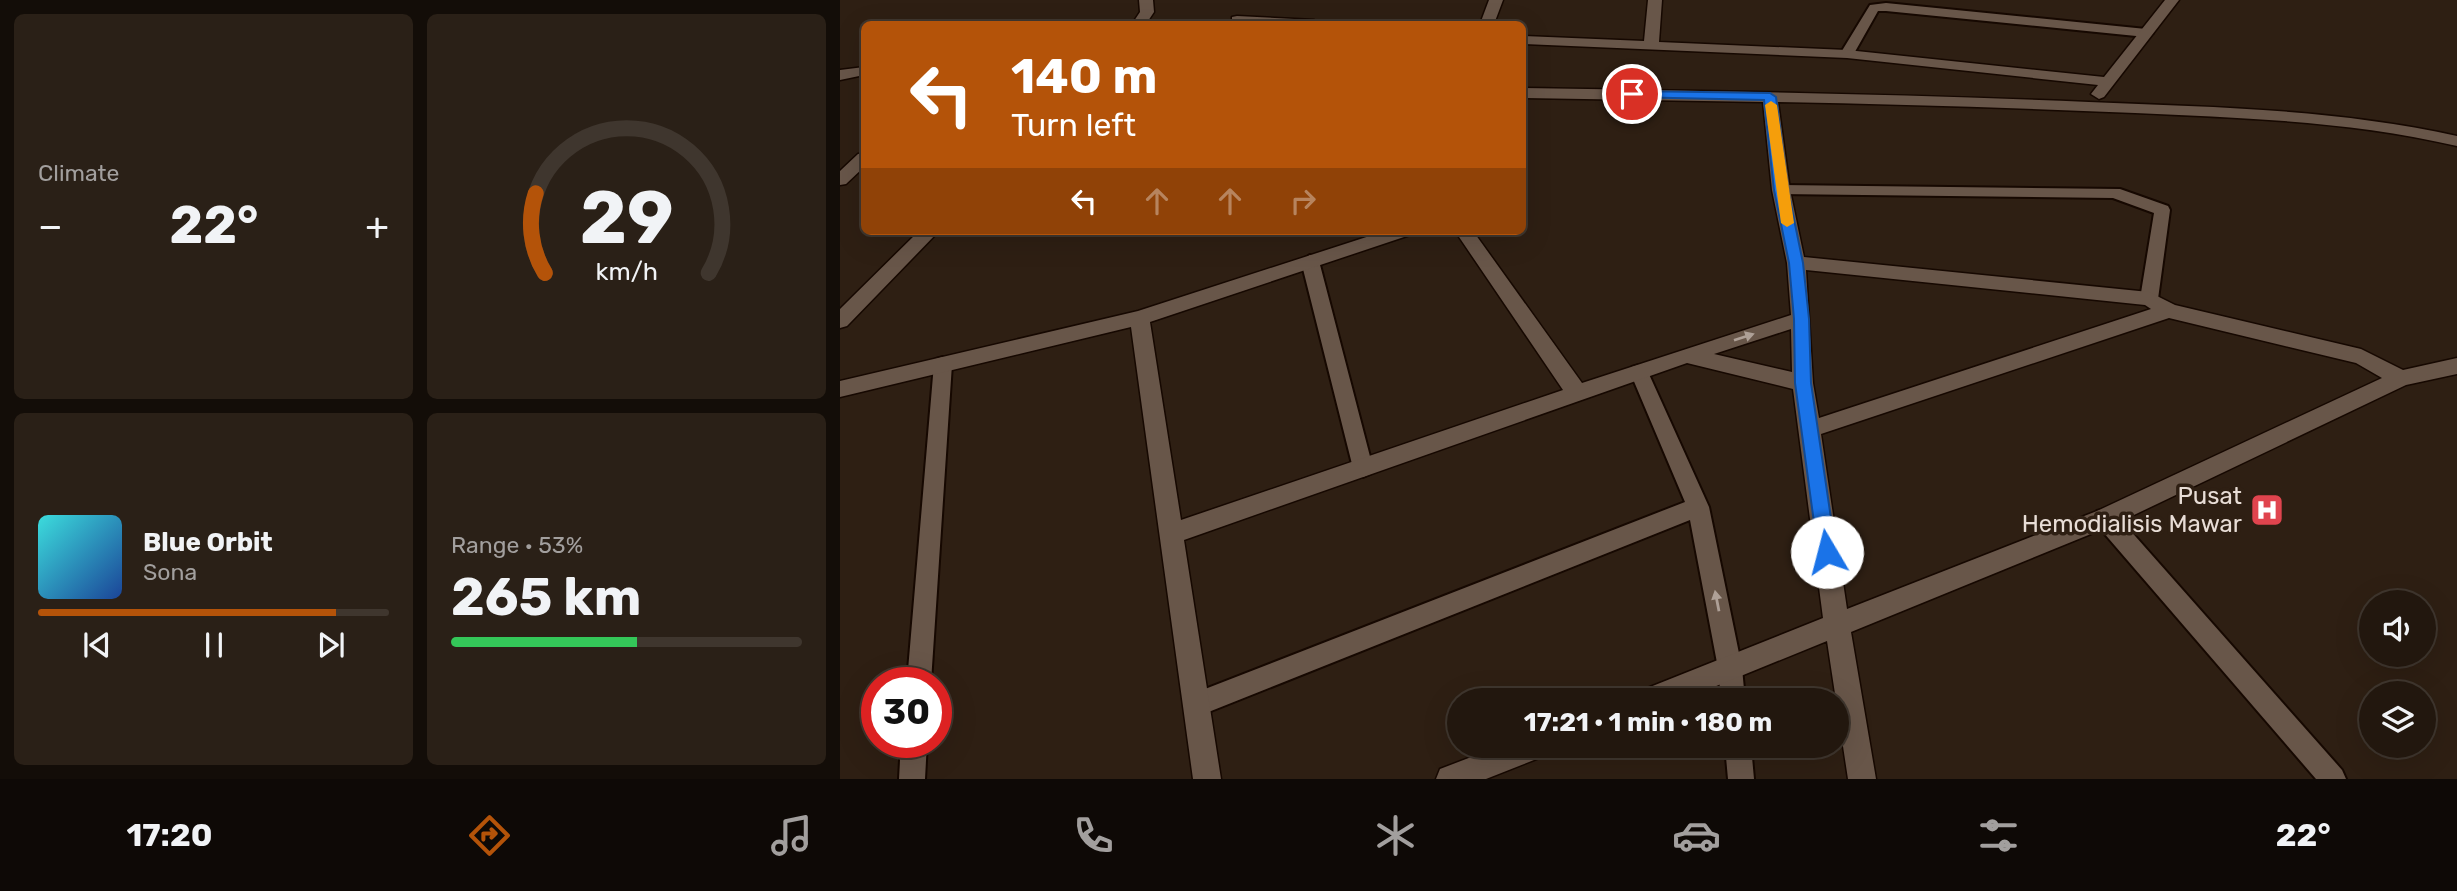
<!DOCTYPE html>
<html lang="en">
<head>
<meta charset="utf-8">
<style>
	body { margin:0; font-family:Rubik,sans-serif; background:#2a2017; color:#f1f3f6; height:100vh; display:flex; flex-direction:column; font-size:26px; white-space:nowrap }
	* { box-sizing:border-box; margin:0 }
	p { font-size:23px; color:#a29f9e }
	.icon { flex:none; width:38px; height:38px; fill:none; stroke:currentColor; stroke-width:2; stroke-linecap:round; stroke-linejoin:round }
	.map { position:relative; flex:1; overflow:hidden }
	.drawer { display:flex; flex-direction:column; gap:14px; padding:14px; background:#130d08; width:840px }
	.drawer>* { flex:none }
	.banner { position:absolute; left:21px; top:21px; width:665px; height:214px; border-radius:10px; box-shadow:0 7px 28px #0002,0 0 0 2px #3f362e; background:#b45309; color:#fff; overflow:hidden }
	.fabs { position:absolute; left:1519px; top:590px; display:grid; gap:14px }
	.fabs a { display:grid; place-items:center; width:77px; height:77px; border-radius:50%; background:#22170e; box-shadow:0 7px 28px #0002,0 0 0 2px #3f362e; font-size:35px }
	.speed { position:absolute; left:21px; top:667px; display:flex; gap:14px; font-size:35px; font-weight:700; text-align:center }
	.speed>* { display:grid; place-content:center; width:91px; height:91px; border-radius:50%; background:#22170e; box-shadow:0 7px 28px #0002,0 0 0 2px #3f362e; line-height:1 }
	.speed .limit { border:10px solid #d22; background:#fff; color:#111 }
	.pin { position:absolute; display:grid; place-items:center; width:60px; height:60px; color:#fff; margin:-30px; border:4px solid #fff; border-radius:50%; box-shadow:0 2px 7px #0007 }
	.me { position:absolute; width:77px; margin:-38px; rotate:352deg; stroke-linejoin:round; filter:drop-shadow(0 0 5px #0008) }
	.turn { display:flex; align-items:center; gap:24px; height:147px; padding:0 35px; font-size:32px }
	.turn .icon { width:91px; height:91px; stroke-width:2.5 }
	.turn b { display:block; font-size:49px; line-height:60px }
	.lanes { display:flex; align-items:center; height:66px; padding:0 35px; background:#0003; justify-content:center; gap:35px; direction:ltr }
	.lanes .off { opacity:.35 }
	.big { font-size:52px; font-weight:700; line-height:1.1 }
	.drawer .card { flex:1; display:flex; flex-direction:column; justify-content:center; gap:10px; min-width:0; padding:0 24px; border-radius:10px; background:#2a2017 }
	.drawer .dial { align-items:center; gap:0 }
	.dial svg { height:182px; overflow:visible; fill:none; stroke:#3f362e; stroke-width:7; stroke-linecap:round; text-anchor:middle }
	.dial text { fill:#f1f3f6; stroke:none }
	.song { display:flex; align-items:center; gap:21px }
	.cover { width:84px; height:84px; border-radius:10px; background:linear-gradient(135deg,hsl(180 70% 55%),hsl(220 70% 35%)) }
	.played { height:7px; border-radius:4px; background:linear-gradient(90deg,#b45309 85%,#3f362e 85%) }
	.keys { display:flex; justify-content:space-around; direction:ltr }
	.heat { display:flex; justify-content:space-between; align-items:center; font-size:38px; direction:ltr }
	.charge { height:10px; border-radius:5px; background:linear-gradient(90deg,#34c759 53%,#3f362e 0) }
	.drawer .tiles { flex:1; display:grid; gap:14px; grid-template-columns:repeat(2,1fr) }
	.trip { position:absolute; left:607px; top:688px; width:402px; height:70px; border-radius:35px; background:#22170e; box-shadow:0 7px 28px #0002,0 0 0 2px #3f362e; font-weight:700; line-height:70px; text-align:center }
	.tabs { display:flex; height:112px; justify-content:space-around; align-items:center; background:#0e0906; color:#a29f9e }
	.tabs .icon { width:49px; height:49px }
	.tabs .current { color:#b45309 }
	.tabs b { font-size:32px; color:#f1f3f6 }
	main { display:flex; flex:1; min-height:0 }
	.map>svg:first-child { display:block }
</style>
</head>
<body>
<main>
<section class="drawer">
<div class="tiles">
<div class="card"><p>Climate</p>
<div class="heat"><a>−</a><b class="big">22°</b><a>+</a></div>
</div>
<div class="card dial"><svg viewBox="0 0 100 80">
<path d="M14 69A42 42 0 1 1 86 69"/>
<path d="M14 69A42 42 0 0 1 10 34" stroke="#b45309"/>
<text x="50" y="56" font-size="32" font-weight="700">29</text>
<text x="50" y="72" font-size="11">km/h</text>
</svg></div>
<div class="card">
<div class="song"><i class="cover"></i><div><b>Blue Orbit</b><p>Sona</p></div></div>
<div class="played"></div>
<div class="keys"><svg class="icon" aria-label="previous" viewBox="0 0 24 24"><path d="M18 5L8 12l10 7zM5 5v14"/></svg><svg class="icon" aria-label="pause" viewBox="0 0 24 24"><path d="M8 5v14M16 5v14"/></svg><svg class="icon" aria-label="next" viewBox="0 0 24 24"><path d="M6 5l10 7-10 7zM19 5v14"/></svg></div>
</div>
<div class="card"><p>Range · 53%</p><b class="big">265 km</b><div class="charge"></div></div>
</div>
</section>
<div class="map">
<svg width="1617" height="779" viewBox="0 0 1617 779">
	<rect width="100%" height="100%" fill="#2e1f13"/>
	<g fill="none" stroke-linecap="round" stroke-linejoin="round">
		<defs>
			<path id="lane" d="M1046 3 1306 29 1313 33 1306 37 1046 11H1038L1012 57H1002L1000 54 1030 5Z
				M941 185 1280 189 1328 206 1330 210 1318 299 1315 303H1303L1300 299 1314 213 1273 198 935 194 933 190Z
				M470 255 479 261 533 468 530 474 523 477 516 474 513 468 461 261Z
				M103 357 110 359 112 364 91 682H67L94 364 96 359Z
				M799 365 806 367 808 372 869 507 902 668 905 700H881L878 668 850 520 356 717 347 714 344 705 347 696 845 502 790 372 792 367Z
				M1265 509 1273 511 1502 770 1506 779H1476L1257 525 1254 518 1257 511Z
				M61 742H87L85 779H59Z
				M885 746H911L914 779H888Z"/>
			<path id="street" d="M299 0H313L314 12 306 24H292L300 12Z
				M649 0H663L654 24H640Z
				M808 0H822L819 42 1007 50 1264 77 1325 0H1339L1264 97 1259 99 1251 94 1258 85 1007 58 682 44V36L804 41Z
				M397 16 474 20 481 24 392 23V17Z
				M24 67V75L0 80V70Z
				M682 88C871 91 1060 94 1249 102 1372 107 1496 109 1617 136V146C1511 121 1403 118 1295 113 1176 108 1057 104 938 102L950 190 964 257 1309 292 1335 305 1521 349 1563 370 1617 358V374L1566 385 1273 525 1011 632 1036 779H1008L987 641 842 700H796L800 691 983 618 953 389 847 363 344 540 381 779H353L291 327 0 397V381L298 311 545 231H573L570 235 310 322 341 520 723 390 615 231H633L742 383 951 315 947 263 932 190 923 102 682 98ZM966 270 1305 305 1311 309 979 418 973 383ZM1329 318 1516 363 1542 378 1257 511 1007 609 981 434ZM951 329 952 372 874 354Z
				M24 153V167L6 184 0 185V171L18 154Z
				M79 231H99L7 326 0 328V309Z
				M660 746H708L704 756 646 779H596L600 769Z"/>
		</defs>
		<!-- lane casing -->
		<use href="#lane" stroke="#160801" stroke-width="4"/>
		<!-- street casing -->
		<use href="#street" stroke="#160801" stroke-width="3"/>
		<!-- lane -->
		<use href="#lane" fill="#685649" fill-rule="evenodd"/>
		<!-- street -->
		<use href="#street" fill="#685649" fill-rule="evenodd"/>
	</g>
	<!-- one-way arrows -->
	<defs><path id="oneway-solid" d="M-6-.8H1V-3.2L6.5 0L1 3.2V.8H-6Z" transform="scale(1.75)"/></defs>
	<g fill="#aea097">
		<use href="#oneway-solid" transform="translate(904 337) rotate(-18)"/>
		<use href="#oneway-solid" transform="translate(877 601) rotate(-101)"/>
	</g>
	<!-- route -->
	<path fill="#1a73e8" stroke="#114b97" stroke-width="2" d="M792 91 930 93 936 97 948 190 963 263 969 319 971 383 996 552 993 558 987 560 981 558 978 552 955 383 954 319 949 263 934 190 924 100 788 97 787 94Z"/>
	<!-- slow -->
	<path fill="#f59e0b" d="M931 101 937 105 954 223 947 227 941 223 925 105Z"/>
	<!-- icons -->
	<defs>
		<symbol id="hospital-square" viewBox="-11 -11 22 22"><rect x="-9" y="-9" width="18" height="18" rx="4" fill="#e0444e" stroke="#2e1f13"/><path d="M-5-5h3v3.5h4V-5h3V5h-3V1.5h-4V5h-3Z" fill="#fff"/></symbol>
	</defs>
	<g fill-rule="evenodd">
		<use href="#hospital-square" x="1408" y="491" width="38" height="38"/>
	</g>
	<g text-anchor="middle" dominant-baseline="central" stroke-width="7" stroke-linejoin="round" paint-order="stroke">
		<!-- poi labels -->
		<g font-size="24" fill="#e8ddd6" stroke="#2e1f13" text-anchor="end">
			<text x="1402" y="496">Pusat<tspan x="1402" dy="28">Hemodialisis Mawar</tspan></text>
		</g>
	</g>
</svg>
<div class="fabs">
<a><svg class="icon" aria-label="sound" viewBox="0 0 24 24"><path d="M4 9h4l5-4v14l-5-4H4zM17 9q2 3 0 6"/></svg></a>
<a><svg class="icon" aria-label="layers" viewBox="0 0 24 24"><path d="M12 4l9 5-9 5-9-5zM3 14l9 5 9-5"/></svg></a>
</div>
<div class="speed"><div class="limit">30</div></div>
<div class="pin" style="left:792px;top:94px;background:#d93025"><svg class="icon" aria-label="arrive" viewBox="0 0 24 24"><path d="M6 21V4h12l-3 4 3 4H6"/></svg></div>
<svg class="me" style="left:987px;top:552px" viewBox="-20 -20 40 40"><circle r="19" fill="#fff"/><path d="M0-13L10 11 0 6-10 11z" fill="#1a73e8"/></svg>
<div class="trip">17:21 · 1 min · 180 m</div>
<div class="banner">
<div class="turn"><svg class="icon" aria-label="left" viewBox="0 0 24 24"><path d="M17 20v-9H6M10 6l-5 5 5 5"/></svg><div><b>140 m</b>Turn left</div></div>
<div class="lanes"><svg class="icon" aria-label="left" viewBox="0 0 24 24"><path d="M17 20v-9H6M10 6l-5 5 5 5"/></svg><svg class="icon off" aria-label="ahead" viewBox="0 0 24 24"><path d="M12 20V5M6 11l6-6 6 6"/></svg><svg class="icon off" aria-label="ahead" viewBox="0 0 24 24"><path d="M12 20V5M6 11l6-6 6 6"/></svg><svg class="icon off" aria-label="right" viewBox="0 0 24 24"><path d="M7 20v-9h11M14 6l5 5-5 5"/></svg></div>
</div>
</div>
</main>
<nav class="tabs">
<b>17:20</b>
<svg class="icon current" aria-label="directions" viewBox="0 0 24 24"><path d="M12 3l9 9-9 9-9-9zM9 14v-3h6M13 9l2 2-2 2"/></svg>
<svg class="icon" aria-label="music" viewBox="0 0 24 24"><path d="M9 18V5l10-2v13"/><circle cx="6" cy="18" r="3"/><circle cx="16" cy="16" r="3"/></svg>
<svg class="icon" aria-label="phone" viewBox="0 0 24 24"><path d="M5 4h4l2 5-3 2q2 4 5 5l2-3 5 2v4C11 20 4 13 5 4z"/></svg>
<svg class="icon" aria-label="climate" viewBox="0 0 24 24"><path d="M12 3v18M4 7l16 10M4 17L20 7"/></svg>
<svg class="icon" aria-label="car" viewBox="0 0 24 24"><path d="M5 17H2v-5l4-1 3-4h7l3 4 3 1v5h-3M9 17h6M6 11h13"/><circle cx="7" cy="17" r="2"/><circle cx="17" cy="17" r="2"/></svg>
<svg class="icon" aria-label="filters" viewBox="0 0 24 24"><path d="M4 7h16M4 17h16"/><circle cx="9" cy="7" r="2"/><circle cx="15" cy="17" r="2"/></svg>
<b>22°</b>
</nav>
</body>
</html>
